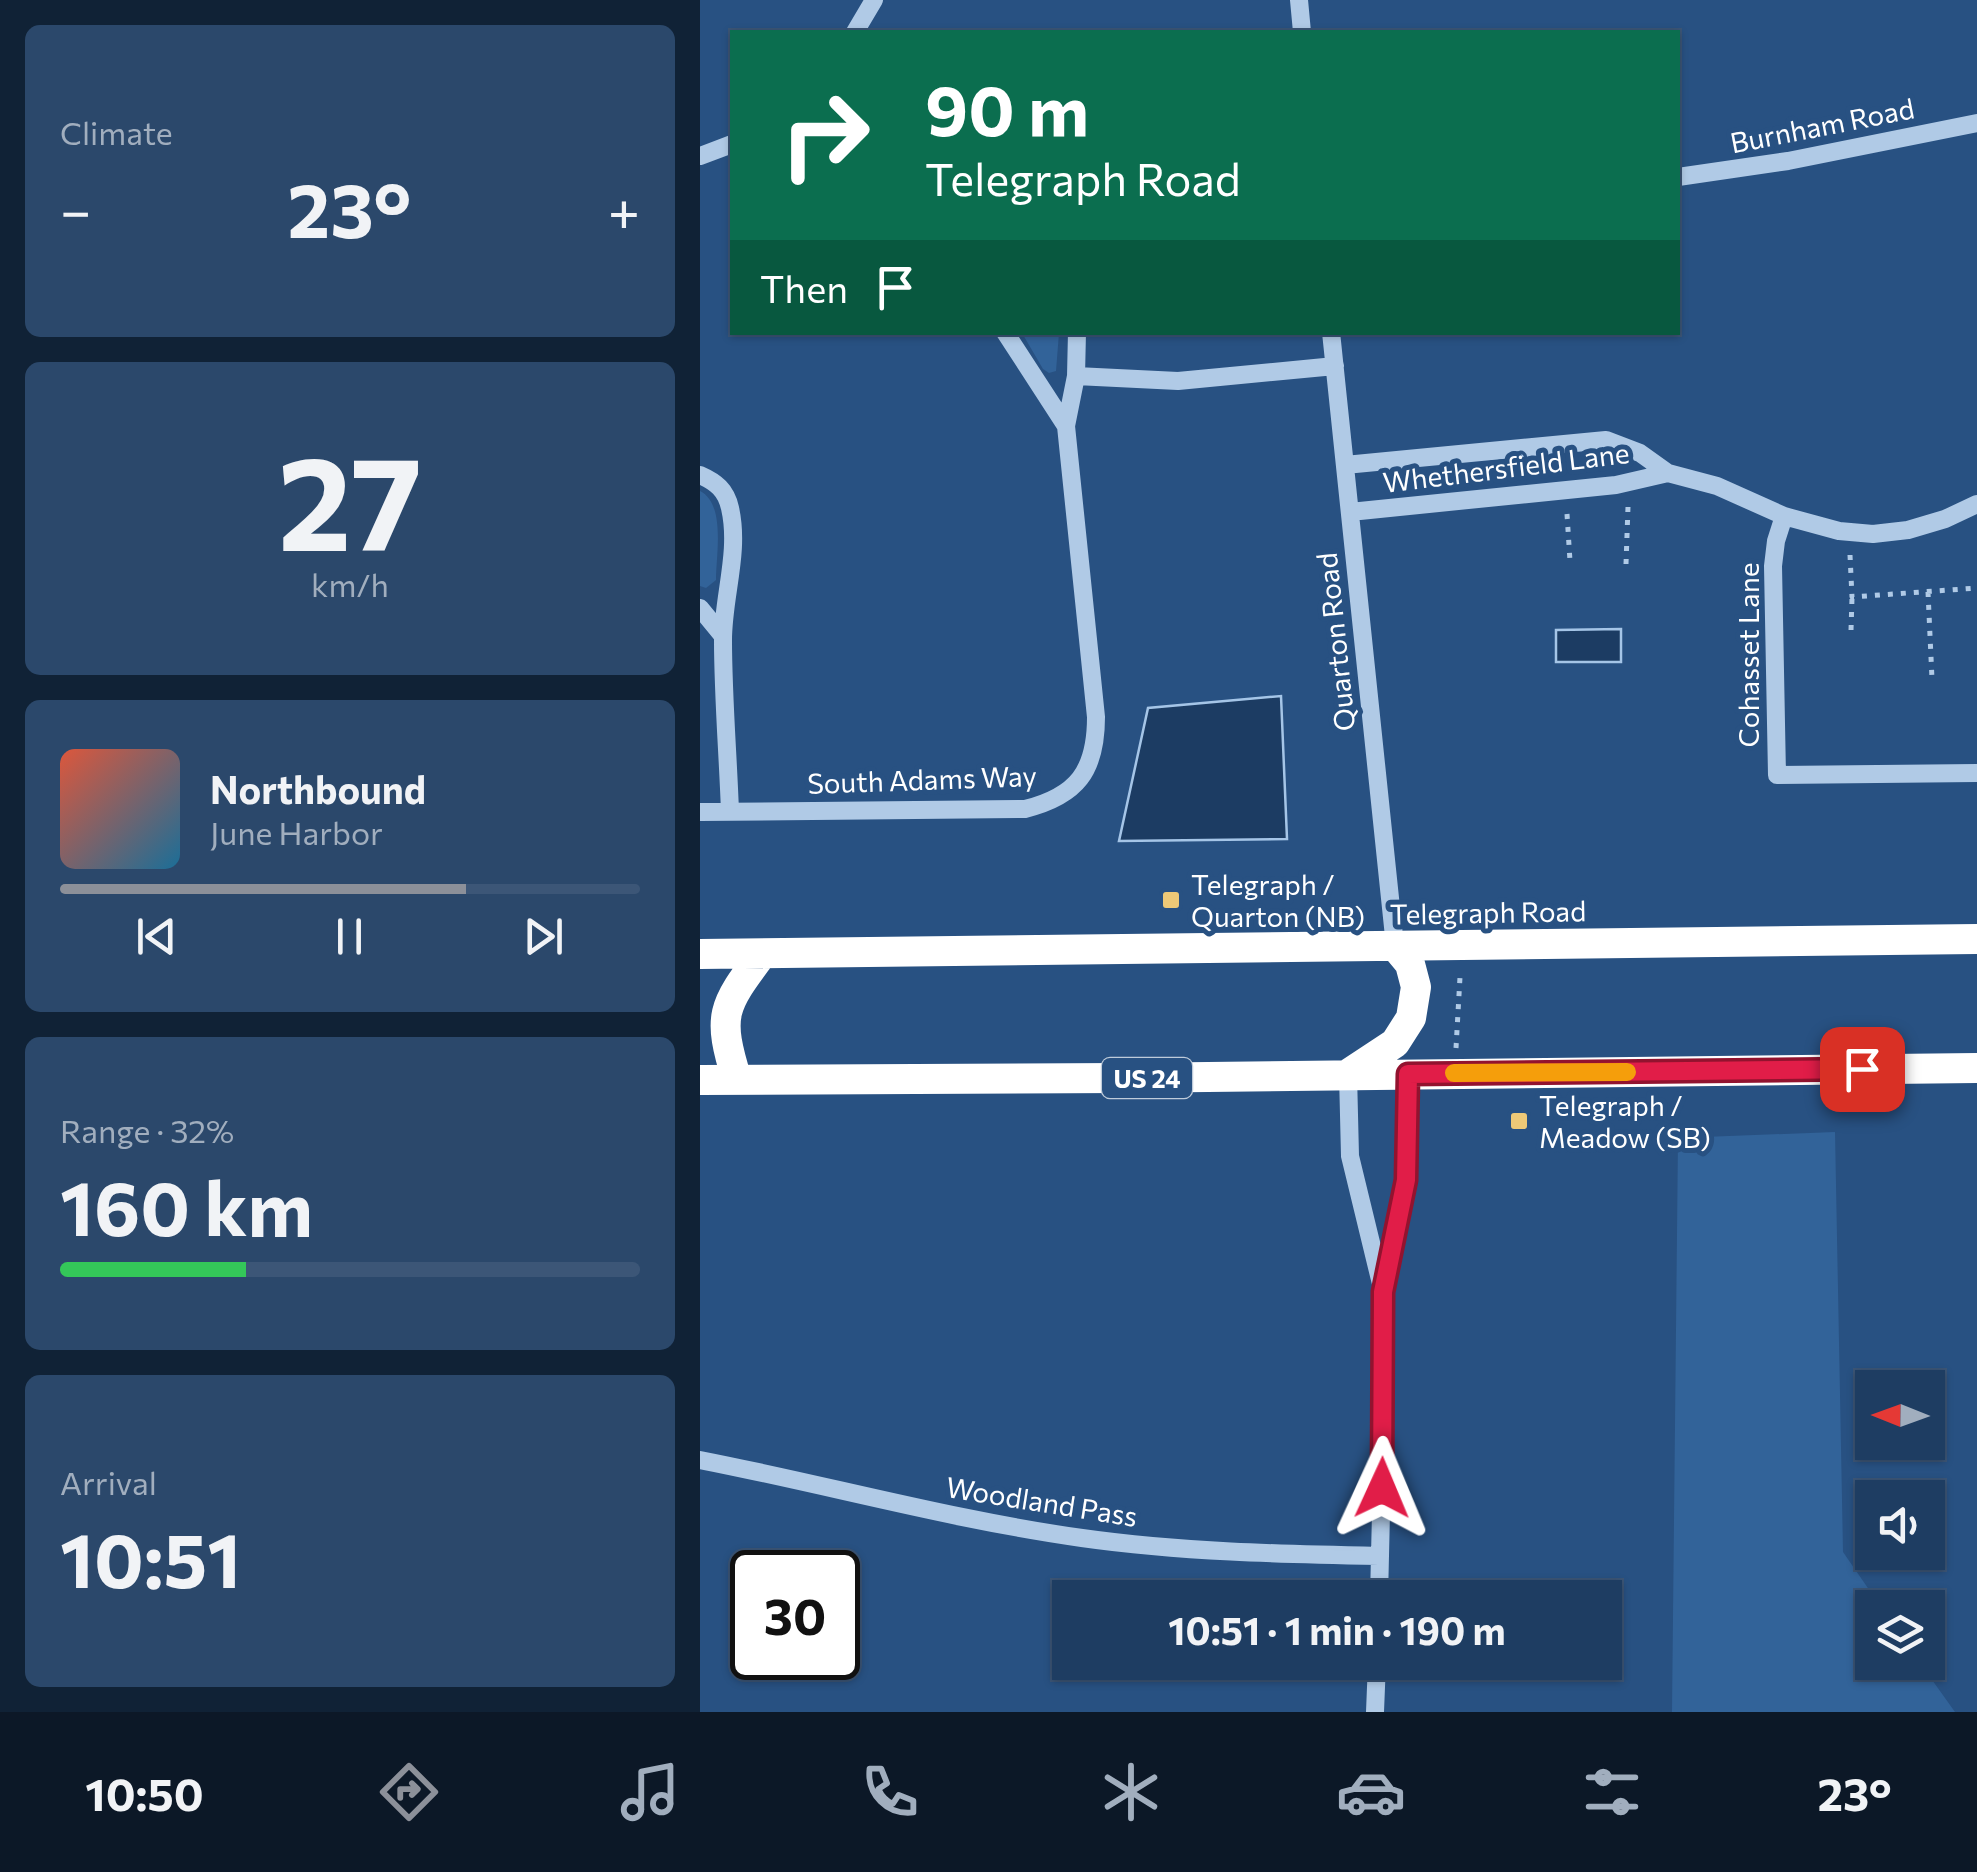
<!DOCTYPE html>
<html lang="en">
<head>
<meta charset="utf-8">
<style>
	body { margin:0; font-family:Commissioner,sans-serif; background:#2b486b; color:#f1f3f6; height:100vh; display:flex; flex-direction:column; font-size:38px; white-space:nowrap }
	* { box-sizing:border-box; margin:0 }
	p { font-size:32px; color:#a1aebe }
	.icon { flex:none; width:55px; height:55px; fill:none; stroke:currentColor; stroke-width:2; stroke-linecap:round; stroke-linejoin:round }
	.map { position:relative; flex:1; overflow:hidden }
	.details { display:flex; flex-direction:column; gap:25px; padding:25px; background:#102236; width:700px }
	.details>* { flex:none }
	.hud { position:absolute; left:30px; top:30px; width:950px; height:305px; border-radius:0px; box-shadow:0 2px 8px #0004,0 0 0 2px #3c5677; background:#0b6e4f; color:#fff; overflow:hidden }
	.needle { width:65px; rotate:271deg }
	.controls { position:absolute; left:1155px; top:1370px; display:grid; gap:20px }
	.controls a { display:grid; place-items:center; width:90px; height:90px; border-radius:0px; background:#1e3d62; box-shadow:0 2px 8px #0004,0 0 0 2px #3c5677; font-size:50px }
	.speed { position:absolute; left:30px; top:1550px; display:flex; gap:20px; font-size:50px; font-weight:700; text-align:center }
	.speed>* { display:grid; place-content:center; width:130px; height:130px; border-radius:50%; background:#1e3d62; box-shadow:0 2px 8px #0004,0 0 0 2px #3c5677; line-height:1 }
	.speed .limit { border:5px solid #111; border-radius:15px; background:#fff; color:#111 }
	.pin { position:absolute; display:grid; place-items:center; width:85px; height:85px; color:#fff; margin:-42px; border-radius:20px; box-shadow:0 5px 15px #0006 }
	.me { position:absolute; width:110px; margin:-55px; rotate:1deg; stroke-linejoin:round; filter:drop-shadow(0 0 8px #0008) }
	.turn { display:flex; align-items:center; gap:35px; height:210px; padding:0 30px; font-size:45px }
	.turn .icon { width:130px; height:130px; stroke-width:2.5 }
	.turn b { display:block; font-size:70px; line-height:85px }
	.then { display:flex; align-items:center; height:95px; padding:0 30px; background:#0003; gap:20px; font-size:38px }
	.big { font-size:75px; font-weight:700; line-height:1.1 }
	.details .card { flex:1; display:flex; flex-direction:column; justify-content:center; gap:15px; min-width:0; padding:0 35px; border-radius:15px; background:#2b486b }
	.details .dial { align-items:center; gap:0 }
	.dial b { font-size:130px; line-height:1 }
	.song { display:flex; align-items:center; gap:30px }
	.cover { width:120px; height:120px; border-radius:15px; background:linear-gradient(135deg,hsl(10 70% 55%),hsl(200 70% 35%)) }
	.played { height:10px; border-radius:5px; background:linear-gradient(90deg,#8c9099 70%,#3c5677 70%) }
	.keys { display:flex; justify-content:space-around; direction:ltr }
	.heat { display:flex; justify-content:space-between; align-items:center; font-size:55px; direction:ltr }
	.charge { height:15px; border-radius:8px; background:linear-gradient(90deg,#34c759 32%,#3c5677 0) }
	.trip { position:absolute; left:352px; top:1580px; width:570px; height:100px; border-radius:0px; background:#1e3d62; box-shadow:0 2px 8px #0004,0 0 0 2px #3c5677; font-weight:700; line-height:100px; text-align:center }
	.menu { display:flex; height:160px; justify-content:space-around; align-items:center; background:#0c1827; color:#a1aebe }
	.menu .icon { width:70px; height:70px }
	.menu .on { color:#8c9099 }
	.menu b { font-size:45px; color:#f1f3f6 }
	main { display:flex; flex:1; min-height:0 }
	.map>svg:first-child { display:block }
</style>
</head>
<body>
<main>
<section class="details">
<div class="card"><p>Climate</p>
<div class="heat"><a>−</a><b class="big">23°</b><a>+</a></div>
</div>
<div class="card dial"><b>27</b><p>km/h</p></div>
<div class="card">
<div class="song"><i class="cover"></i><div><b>Northbound</b><p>June Harbor</p></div></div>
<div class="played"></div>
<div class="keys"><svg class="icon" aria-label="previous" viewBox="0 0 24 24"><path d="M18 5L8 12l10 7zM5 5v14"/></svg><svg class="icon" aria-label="pause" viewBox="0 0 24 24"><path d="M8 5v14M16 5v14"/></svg><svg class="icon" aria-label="next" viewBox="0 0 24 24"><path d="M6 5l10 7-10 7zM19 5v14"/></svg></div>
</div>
<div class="card"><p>Range · 32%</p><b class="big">160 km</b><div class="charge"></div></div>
<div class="card"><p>Arrival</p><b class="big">10:51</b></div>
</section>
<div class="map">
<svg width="1277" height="1712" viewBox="0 0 1277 1712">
	<rect width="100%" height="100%" fill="#285182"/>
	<!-- green -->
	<path fill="#326399" d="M322 333H359L356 371 349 373 343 369Z
		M0 491C26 504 16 555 16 580L6 588 0 586Z
		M1135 1132 1143 1552 1181 1607 1172 1608V1662L1220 1663 1255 1712H972L978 1138Z"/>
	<!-- water -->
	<path fill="#1c3c63" stroke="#a5c5e7" stroke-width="2.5" d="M921 629V662H856V630Z
		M581 696 587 839 419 841 448 708Z"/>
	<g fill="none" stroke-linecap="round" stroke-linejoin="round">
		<!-- path -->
		<path stroke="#b0cae6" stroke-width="5" stroke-dasharray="5 8" stroke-linecap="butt" d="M867 514 870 561
			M1150 555 1152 597 1277 588
			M926 564 928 507
			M1228 592 1232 679
			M1151 630 1152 598
			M756 1048 760 977"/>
		<!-- minor -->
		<path stroke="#b0cae6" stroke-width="18" d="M599 0 602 32
			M155 32 174 0
			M0 156 32 144
			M978 177 1088 161 1277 123
			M305 332 366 426
			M631 332 695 946
			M376 376 478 381 635 366
			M645 465 906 440 940 453 968 473 1017 486 1084 516 1139 531 1173 534 1208 530 1245 519 1277 504
			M0 475C16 482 26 490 30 508 40 552 23 596 23 640 23 697 28 755 30 812
			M650 512 916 485 968 473
			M1084 516 1076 541 1073 566 1077 775 1277 773
			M0 608 23 636
			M0 812 325 809C377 796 396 771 396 717L366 426 376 376 377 332
			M648 1074 650 1156 683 1292 706 1179 709 1074
			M0 1460C128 1485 253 1520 382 1538 481 1552 581 1554 680 1556
			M679 1598 684 1385 683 1292
			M675 1712 677 1662"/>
		<!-- highway -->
		<path stroke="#fff" stroke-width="30" d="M0 954 1277 939
			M648 1074 695 1043 711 1018 716 987 710 964 695 946
			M0 1080 422 1078 1277 1068
			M37 1080C17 1015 22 1007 62 954"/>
	</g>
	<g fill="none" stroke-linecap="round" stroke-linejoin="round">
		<defs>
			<path id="route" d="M682 1488 683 1292 706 1180 708 1074 1162 1069"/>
		</defs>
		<!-- route casing -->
		<use href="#route" stroke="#92132f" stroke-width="25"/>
		<!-- route -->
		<use href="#route" stroke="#e11d48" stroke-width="18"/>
		<!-- slow -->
		<path stroke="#f59e0b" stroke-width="18" d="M754 1073 927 1072"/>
	</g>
	<!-- markers -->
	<g fill="#eec977" stroke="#285182" stroke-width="4">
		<rect x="461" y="890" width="20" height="20" rx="5"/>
		<rect x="809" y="1111" width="20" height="20" rx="5"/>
	</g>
	<g text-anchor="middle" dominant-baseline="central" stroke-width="10" stroke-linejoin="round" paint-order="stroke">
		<!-- shield labels -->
		<rect fill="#285182" stroke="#becbda" stroke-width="2.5" x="402" y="1058" width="90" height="40" rx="8"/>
		<g font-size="25" font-weight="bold" fill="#fff">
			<text x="447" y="1078">US 24</text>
		</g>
		<!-- street labels -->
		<g font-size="28" fill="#fff" stroke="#285182">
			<text transform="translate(1122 125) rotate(-11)">Burnham Road</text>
			<text transform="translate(806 467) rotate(-7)">Whethersfield Lane</text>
			<text transform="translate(635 642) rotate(-96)">Quarton Road</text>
			<text transform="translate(1048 655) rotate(-90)">Cohasset Lane</text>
			<text transform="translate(222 779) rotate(-2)">South Adams Way</text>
			<text transform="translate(788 912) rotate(-1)">Telegraph Road</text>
			<text transform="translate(342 1501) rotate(9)">Woodland Pass</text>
		</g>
		<!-- poi labels -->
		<g font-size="28" fill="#fff" stroke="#285182" text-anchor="start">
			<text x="491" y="884">Telegraph /<tspan x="491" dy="32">Quarton (NB)</tspan></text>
			<text x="839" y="1105">Telegraph /<tspan x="839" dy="32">Meadow (SB)</tspan></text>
		</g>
	</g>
</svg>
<div class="controls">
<a><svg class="needle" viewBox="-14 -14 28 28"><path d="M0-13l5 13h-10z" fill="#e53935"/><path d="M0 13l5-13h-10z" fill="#a1aebe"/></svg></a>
<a><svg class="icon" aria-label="sound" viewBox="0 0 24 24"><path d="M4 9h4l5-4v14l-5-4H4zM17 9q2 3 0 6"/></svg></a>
<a><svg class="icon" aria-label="layers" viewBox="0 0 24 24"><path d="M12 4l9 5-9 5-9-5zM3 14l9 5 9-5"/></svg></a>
</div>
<div class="speed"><div class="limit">30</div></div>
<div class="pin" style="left:1162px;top:1069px;background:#d93025"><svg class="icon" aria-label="arrive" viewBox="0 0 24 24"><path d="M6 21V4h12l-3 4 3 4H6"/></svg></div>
<svg class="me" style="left:682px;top:1488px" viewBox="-20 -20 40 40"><path d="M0-17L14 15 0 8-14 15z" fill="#e11d48" stroke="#fff" stroke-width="4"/></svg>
<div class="trip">10:51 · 1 min · 190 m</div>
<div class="hud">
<div class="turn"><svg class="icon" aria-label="right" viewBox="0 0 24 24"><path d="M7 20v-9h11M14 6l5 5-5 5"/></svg><div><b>90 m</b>Telegraph Road</div></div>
<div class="then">Then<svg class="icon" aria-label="arrive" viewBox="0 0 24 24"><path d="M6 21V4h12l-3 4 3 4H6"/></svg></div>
</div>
</div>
</main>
<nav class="menu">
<b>10:50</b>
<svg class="icon on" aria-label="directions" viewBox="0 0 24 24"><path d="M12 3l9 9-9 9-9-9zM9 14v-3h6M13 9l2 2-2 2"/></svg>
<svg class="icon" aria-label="music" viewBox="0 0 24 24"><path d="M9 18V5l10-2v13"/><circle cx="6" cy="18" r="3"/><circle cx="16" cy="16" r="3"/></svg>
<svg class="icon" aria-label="phone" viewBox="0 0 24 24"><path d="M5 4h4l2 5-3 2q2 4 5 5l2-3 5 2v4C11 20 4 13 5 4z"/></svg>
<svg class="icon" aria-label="climate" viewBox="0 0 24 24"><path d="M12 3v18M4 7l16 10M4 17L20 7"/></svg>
<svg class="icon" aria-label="car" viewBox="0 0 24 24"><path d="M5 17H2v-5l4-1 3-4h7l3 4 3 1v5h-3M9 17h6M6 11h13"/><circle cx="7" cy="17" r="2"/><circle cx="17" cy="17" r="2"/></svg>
<svg class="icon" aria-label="filters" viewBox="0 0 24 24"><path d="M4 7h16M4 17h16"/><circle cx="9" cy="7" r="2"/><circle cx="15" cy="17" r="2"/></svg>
<b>23°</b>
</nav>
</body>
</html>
